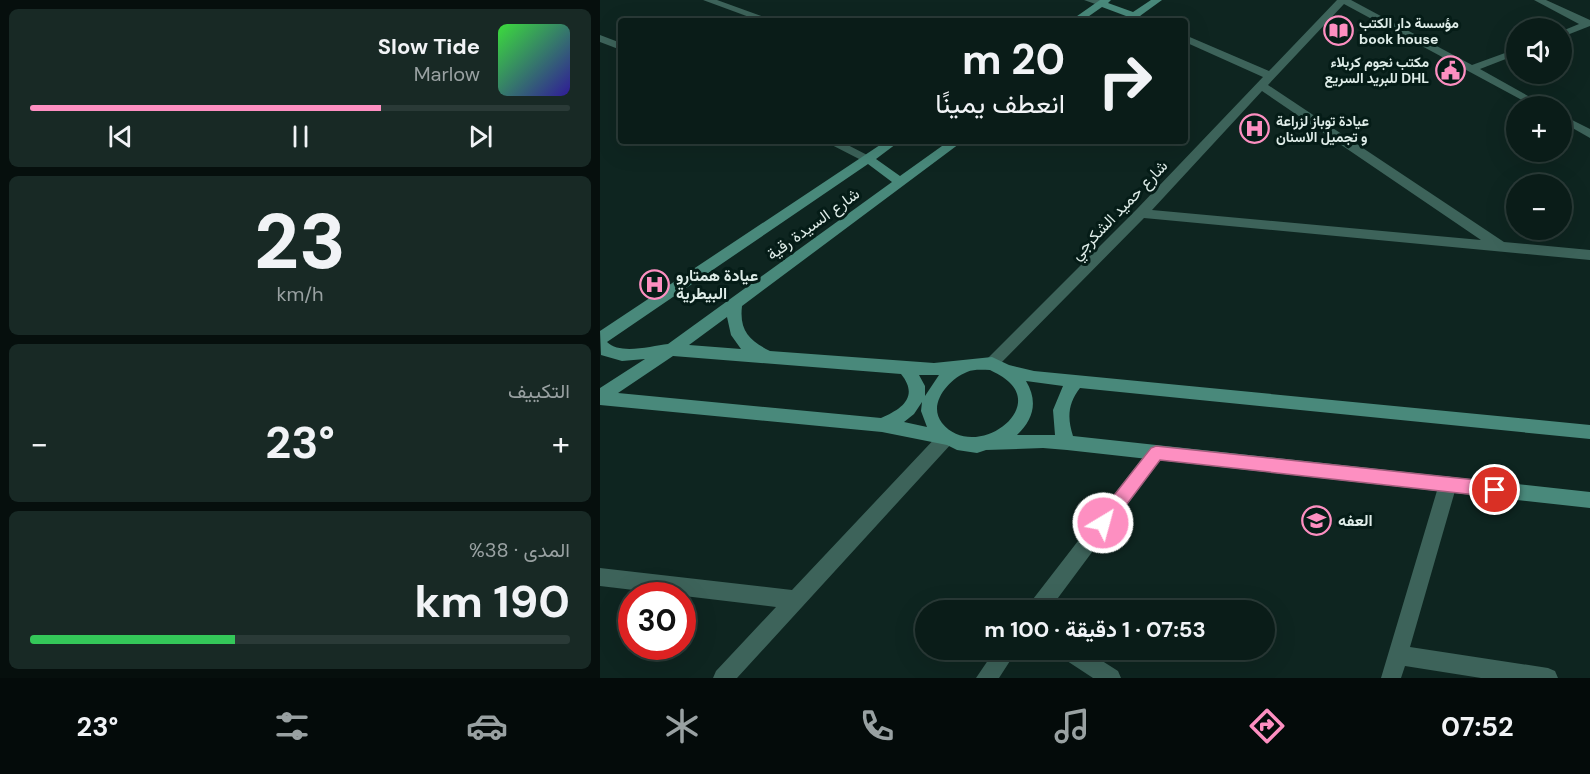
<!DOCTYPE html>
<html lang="ar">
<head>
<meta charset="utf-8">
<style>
	body { margin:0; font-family:"DM Sans",Vazirmatn,sans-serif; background:#182925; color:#f1f3f6; direction:rtl; height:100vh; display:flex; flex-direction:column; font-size:22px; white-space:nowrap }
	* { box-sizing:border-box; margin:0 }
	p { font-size:20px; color:#99a1a2 }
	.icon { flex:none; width:33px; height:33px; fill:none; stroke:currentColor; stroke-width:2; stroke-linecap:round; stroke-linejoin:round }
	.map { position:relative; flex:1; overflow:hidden; direction:ltr }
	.sheet { display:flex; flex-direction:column; gap:9px; padding:9px; background:#060f0d; width:600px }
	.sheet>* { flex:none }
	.hud { position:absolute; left:18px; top:18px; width:570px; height:126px; border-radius:6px; box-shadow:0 6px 24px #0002,0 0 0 2px #2a3a37; direction:rtl; background:#0a1c18; color:#f1f3f6; overflow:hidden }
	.buttons { position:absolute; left:906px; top:18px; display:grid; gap:12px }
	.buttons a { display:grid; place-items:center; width:66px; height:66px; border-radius:50%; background:#0a1c18; box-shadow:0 6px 24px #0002,0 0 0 2px #2a3a37; font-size:30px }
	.speed { position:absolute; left:18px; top:582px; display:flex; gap:12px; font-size:30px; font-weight:700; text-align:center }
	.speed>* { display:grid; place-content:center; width:78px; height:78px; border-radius:50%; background:#0a1c18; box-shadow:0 6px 24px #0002,0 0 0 2px #2a3a37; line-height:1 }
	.speed .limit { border:9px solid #d22; background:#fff; color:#111 }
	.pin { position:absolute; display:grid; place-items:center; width:51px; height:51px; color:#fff; margin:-26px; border:3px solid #fff; border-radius:50%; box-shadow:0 2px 6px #0007 }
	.me { position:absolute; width:66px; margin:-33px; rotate:37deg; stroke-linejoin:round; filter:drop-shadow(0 0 4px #0008) }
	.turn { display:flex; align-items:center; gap:21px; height:126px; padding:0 24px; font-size:27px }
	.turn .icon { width:78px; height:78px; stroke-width:2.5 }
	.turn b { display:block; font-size:42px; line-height:51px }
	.big { font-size:45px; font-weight:700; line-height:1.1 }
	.sheet .tile { flex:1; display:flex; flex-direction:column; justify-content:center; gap:9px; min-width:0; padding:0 21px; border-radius:9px; background:#182925 }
	.sheet .dial { align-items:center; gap:0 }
	.dial b { font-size:78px; line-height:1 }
	.song { display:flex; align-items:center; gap:18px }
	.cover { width:72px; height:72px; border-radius:9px; background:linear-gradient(135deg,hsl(120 70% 55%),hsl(250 70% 35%)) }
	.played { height:6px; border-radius:3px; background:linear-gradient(90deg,#fd8fc1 65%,#2a3a37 65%) }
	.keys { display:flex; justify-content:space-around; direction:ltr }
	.heat { display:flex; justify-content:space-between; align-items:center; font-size:33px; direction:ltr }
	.charge { height:9px; border-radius:4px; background:linear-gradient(90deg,#34c759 38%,#2a3a37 0) }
	.trip { position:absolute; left:315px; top:600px; width:360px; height:60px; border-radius:30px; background:#0a1c18; box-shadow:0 6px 24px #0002,0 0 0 2px #2a3a37; font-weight:700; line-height:60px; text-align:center; direction:rtl }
	.menu { display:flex; height:96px; justify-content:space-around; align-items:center; background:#040b0a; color:#99a1a2 }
	.menu .icon { width:42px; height:42px }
	.menu .current { color:#fd8fc1 }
	.menu b { font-size:27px; color:#f1f3f6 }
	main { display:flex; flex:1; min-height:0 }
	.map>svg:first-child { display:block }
</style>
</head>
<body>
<main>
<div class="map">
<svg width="990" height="678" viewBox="0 0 990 678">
	<rect width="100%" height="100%" fill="#0e2520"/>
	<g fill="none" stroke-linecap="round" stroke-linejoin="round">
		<!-- minor -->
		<path fill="#3d635a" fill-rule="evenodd" d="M103 0H117L175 21H160Z
			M484 0H500L506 3 501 6Z
			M737 0H751L872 65 916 49V55L880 69 946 106H933L744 4 668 85 904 242 990 250V260L544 218 397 367 392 369 387 367 384 363 387 359 536 210 663 77 585 42V35L669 71ZM662 91 881 240 552 210Z
			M934 0H946L990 20V26L962 37V31L979 24Z
			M534 13 549 19 551 21H538L531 18V14Z
			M0 35 21 43V50L0 42Z
			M962 115 990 129V138L962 122Z
			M224 141H240L273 158 271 161H263Z
			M346 431 352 433 354 438 352 443 137 678H113L116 671 176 607 0 586V568L192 590 340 433Z
			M556 445 562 448 564 453 562 458 449 610H427L430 603 550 448Z
			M848 476 854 478 857 484 810 647 948 668 955 671 958 678H881L805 666 801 678H781L839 484 842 478Z
			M395 650H417L399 678H376Z
			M458 650H485L518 671 521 678H493L461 657Z"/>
		<!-- secondary -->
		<path fill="#49897b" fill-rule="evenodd" d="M500 0H511L508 3 533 12 551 0H562L533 21H521L526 16 502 7 482 21H470Z
			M286 141H300L276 159 300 176 349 141H363L142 306C139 331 150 341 170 351L334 363 392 357 409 365 434 371 990 425V439L480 388C468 403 467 418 473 436L990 492V508L467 450 443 448 386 450 377 453 357 450 347 445 282 432 0 405V388L45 359 22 361 1 355 0 331ZM268 164 292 182 68 344C51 346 20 355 7 342ZM127 317 131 335 141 349 89 345ZM73 356 301 374C319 396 303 409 281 418L18 393ZM390 370C396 373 404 377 409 382 443 413 373 461 342 423 327 404 349 379 367 372 374 369 382 370 390 370ZM319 375H339L325 396V386ZM426 381 463 386 453 410 455 435H417C434 419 438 401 426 381ZM322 402 321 411 327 427 304 422 314 414Z"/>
	</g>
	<!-- route -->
	<path fill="#fd8fc1" stroke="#a45d7d" stroke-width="1.5" d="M556 446 895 482 901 484 903 490 901 495 895 497 560 460 509 528 503 531 497 528 495 523 497 517 551 448Z"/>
	<!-- icons -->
	<defs>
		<symbol id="library-ring" viewBox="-11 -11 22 22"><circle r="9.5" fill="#051c17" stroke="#fd8fc1" stroke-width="1.5"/><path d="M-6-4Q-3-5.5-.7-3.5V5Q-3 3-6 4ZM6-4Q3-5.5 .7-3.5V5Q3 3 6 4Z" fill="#fd8fc1"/></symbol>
		<symbol id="civic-ring" viewBox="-11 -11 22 22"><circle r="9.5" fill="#051c17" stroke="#fd8fc1" stroke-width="1.5"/><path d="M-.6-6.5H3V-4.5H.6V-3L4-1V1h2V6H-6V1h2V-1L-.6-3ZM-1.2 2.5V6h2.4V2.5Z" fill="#fd8fc1"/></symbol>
		<symbol id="hospital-ring" viewBox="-11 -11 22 22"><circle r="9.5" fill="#051c17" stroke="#fd8fc1" stroke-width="1.5"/><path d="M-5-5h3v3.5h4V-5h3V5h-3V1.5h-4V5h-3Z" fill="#fd8fc1"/></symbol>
		<symbol id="school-ring" viewBox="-11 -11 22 22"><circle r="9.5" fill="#051c17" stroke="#fd8fc1" stroke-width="1.5"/><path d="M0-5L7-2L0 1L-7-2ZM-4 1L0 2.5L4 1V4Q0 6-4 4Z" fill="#fd8fc1"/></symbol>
	</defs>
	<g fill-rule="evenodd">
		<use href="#library-ring" x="722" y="14" width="33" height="33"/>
		<use href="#civic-ring" x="834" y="54" width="33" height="33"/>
		<use href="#hospital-ring" x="638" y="112" width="33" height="33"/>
		<use href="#hospital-ring" x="38" y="268" width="33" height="33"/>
		<use href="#school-ring" x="700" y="504" width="33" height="33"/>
	</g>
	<g text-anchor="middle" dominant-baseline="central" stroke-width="6" stroke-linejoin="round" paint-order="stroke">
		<!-- far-poi labels -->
		<g font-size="14" font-weight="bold" fill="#deece8" stroke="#051c17" text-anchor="start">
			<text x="759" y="23">مؤسسة دار الكتب<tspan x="759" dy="16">book house</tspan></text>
			<text x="829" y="62" text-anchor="end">مكتب نجوم كربلاء<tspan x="829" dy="16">للبريد السريع DHL</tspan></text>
			<text x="676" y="121">عيادة توباز لزراعة<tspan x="676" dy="16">و تجميل الاسنان</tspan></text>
		</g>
		<!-- street labels -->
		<g font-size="16" fill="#deece8" stroke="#051c17">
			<text transform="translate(519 210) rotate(-46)">شارع حميد الشكرجي</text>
			<text transform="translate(213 224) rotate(-36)">شارع السيدة رقية</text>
		</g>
		<!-- poi labels -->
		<g font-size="16" font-weight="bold" fill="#deece8" stroke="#051c17" text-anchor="start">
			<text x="76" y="275">عيادة همتارو<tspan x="76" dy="18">البيطرية</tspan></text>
			<text x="738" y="520">العفه</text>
		</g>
	</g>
</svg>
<div class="buttons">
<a><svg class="icon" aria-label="sound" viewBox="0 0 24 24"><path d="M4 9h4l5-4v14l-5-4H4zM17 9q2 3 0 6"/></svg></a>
<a>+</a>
<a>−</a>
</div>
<div class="speed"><div class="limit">30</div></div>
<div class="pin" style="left:895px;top:490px;background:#d93025"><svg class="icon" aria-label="arrive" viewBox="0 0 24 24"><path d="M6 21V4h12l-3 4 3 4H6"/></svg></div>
<svg class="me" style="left:503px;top:523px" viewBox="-20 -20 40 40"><circle r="17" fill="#fd8fc1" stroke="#fff" stroke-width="3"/><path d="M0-11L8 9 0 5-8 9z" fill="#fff"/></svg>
<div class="trip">07:53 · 1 دقيقة · 100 m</div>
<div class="hud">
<div class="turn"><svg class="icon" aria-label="right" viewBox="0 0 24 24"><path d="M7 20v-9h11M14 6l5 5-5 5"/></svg><div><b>20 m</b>انعطف يمينًا</div></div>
</div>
</div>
<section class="sheet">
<div class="tile">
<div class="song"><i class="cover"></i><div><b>Slow Tide</b><p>Marlow</p></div></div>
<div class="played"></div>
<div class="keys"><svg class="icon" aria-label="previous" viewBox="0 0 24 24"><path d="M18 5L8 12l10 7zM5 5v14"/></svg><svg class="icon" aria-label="pause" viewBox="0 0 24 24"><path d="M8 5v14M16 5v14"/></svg><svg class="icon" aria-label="next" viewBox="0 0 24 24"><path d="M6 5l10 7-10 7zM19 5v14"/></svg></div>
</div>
<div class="tile dial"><b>23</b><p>km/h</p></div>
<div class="tile"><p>التكييف</p>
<div class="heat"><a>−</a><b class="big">23°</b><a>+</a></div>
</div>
<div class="tile"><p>المدى · 38%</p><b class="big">190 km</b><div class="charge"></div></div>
</section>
</main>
<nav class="menu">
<b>07:52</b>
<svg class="icon current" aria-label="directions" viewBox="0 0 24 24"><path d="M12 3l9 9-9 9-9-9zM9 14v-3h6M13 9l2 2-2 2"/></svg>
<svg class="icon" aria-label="music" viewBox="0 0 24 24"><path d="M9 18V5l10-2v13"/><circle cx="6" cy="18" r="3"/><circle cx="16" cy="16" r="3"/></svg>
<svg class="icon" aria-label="phone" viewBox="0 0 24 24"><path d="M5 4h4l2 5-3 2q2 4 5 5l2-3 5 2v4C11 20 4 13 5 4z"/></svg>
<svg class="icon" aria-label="climate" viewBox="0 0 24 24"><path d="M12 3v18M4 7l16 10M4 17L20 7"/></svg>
<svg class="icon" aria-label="car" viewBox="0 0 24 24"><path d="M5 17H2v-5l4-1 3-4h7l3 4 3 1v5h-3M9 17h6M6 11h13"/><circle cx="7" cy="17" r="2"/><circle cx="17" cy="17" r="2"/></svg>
<svg class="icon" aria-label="filters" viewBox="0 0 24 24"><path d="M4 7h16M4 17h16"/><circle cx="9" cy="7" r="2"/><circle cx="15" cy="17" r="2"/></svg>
<b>23°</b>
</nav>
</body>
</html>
